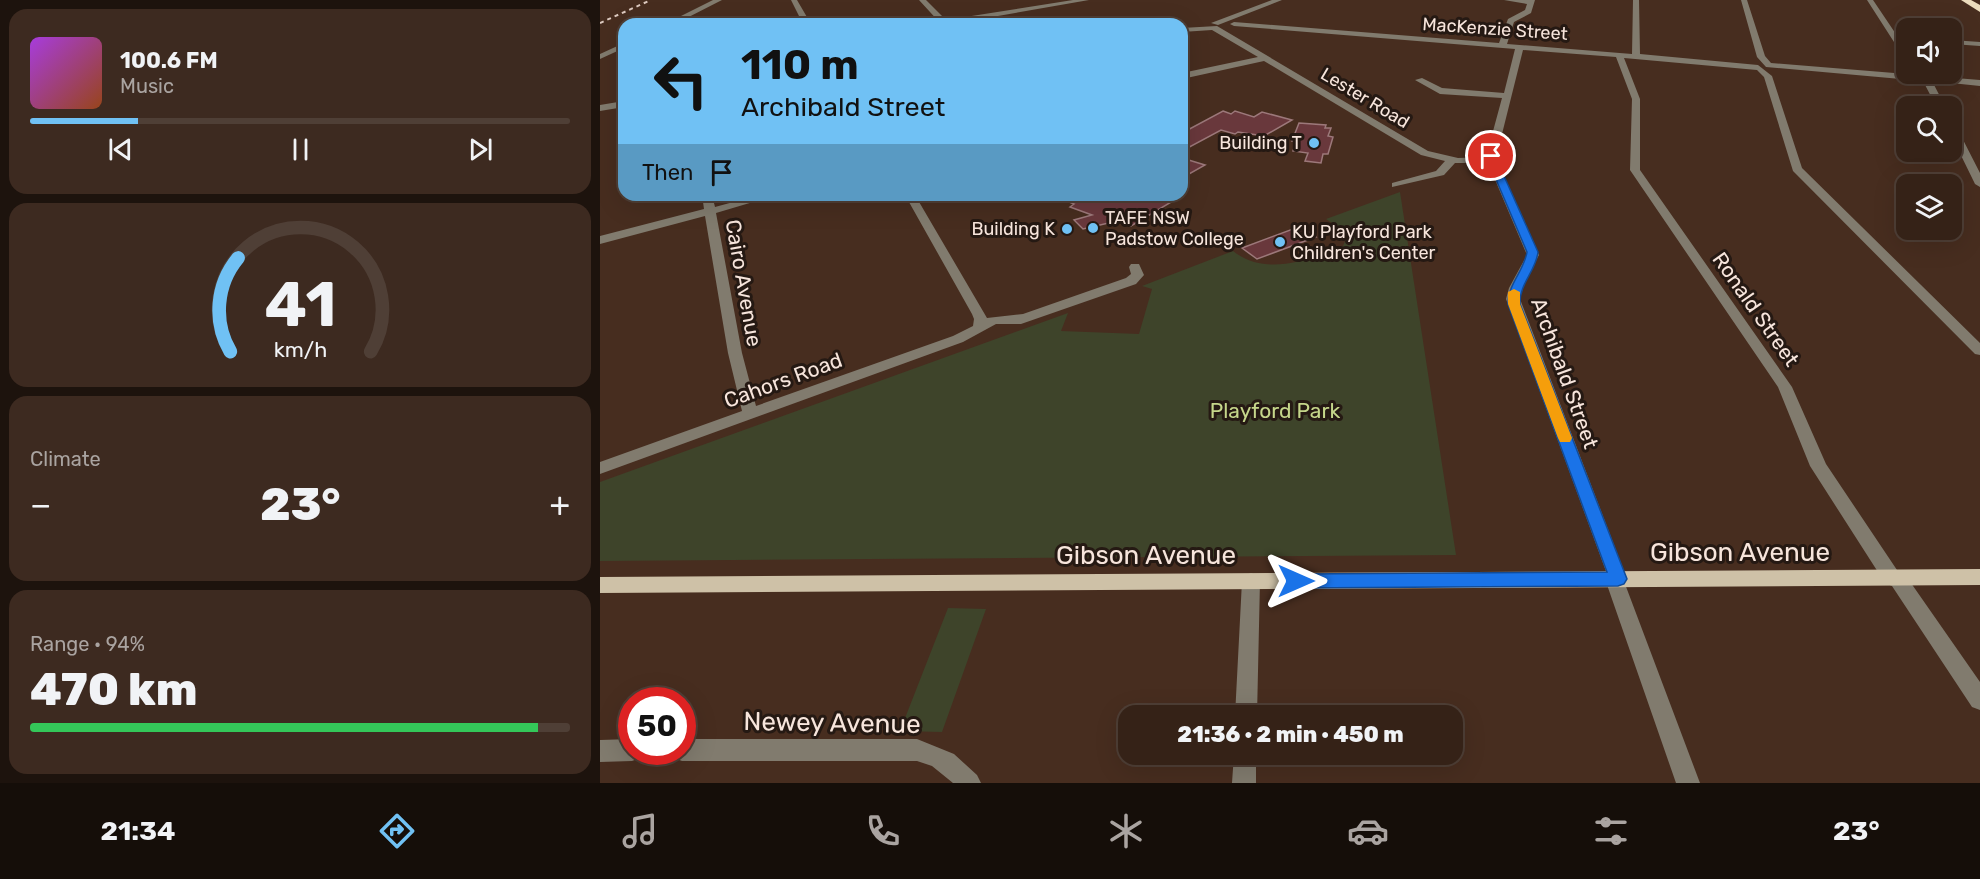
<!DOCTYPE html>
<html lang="en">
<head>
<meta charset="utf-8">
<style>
	body { margin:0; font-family:Rubik,sans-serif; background:#3d2a20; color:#f1f3f6; height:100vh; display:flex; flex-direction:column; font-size:22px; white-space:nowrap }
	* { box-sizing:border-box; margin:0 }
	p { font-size:20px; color:#aaa4a1 }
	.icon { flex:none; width:33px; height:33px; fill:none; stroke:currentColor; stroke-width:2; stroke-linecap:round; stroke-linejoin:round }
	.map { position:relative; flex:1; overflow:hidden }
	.side { display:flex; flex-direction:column; gap:9px; padding:9px; background:#1d130d; width:600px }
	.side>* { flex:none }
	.hud { position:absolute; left:18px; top:18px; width:570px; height:183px; border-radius:18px; box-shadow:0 6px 24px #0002,0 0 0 2px #4f3f36; background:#70c1f4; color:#111; overflow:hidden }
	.fabs { position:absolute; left:1296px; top:18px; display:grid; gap:12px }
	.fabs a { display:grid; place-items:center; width:66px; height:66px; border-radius:12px; background:#352217; box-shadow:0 6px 24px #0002,0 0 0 2px #4f3f36; font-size:30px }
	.speed { position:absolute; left:18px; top:687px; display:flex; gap:12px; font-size:30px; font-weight:700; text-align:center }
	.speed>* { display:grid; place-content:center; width:78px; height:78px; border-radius:50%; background:#352217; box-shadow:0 6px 24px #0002,0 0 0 2px #4f3f36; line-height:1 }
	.speed .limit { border:9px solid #d22; background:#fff; color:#111 }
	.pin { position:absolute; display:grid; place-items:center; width:51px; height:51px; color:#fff; margin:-26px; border:3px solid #fff; border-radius:50%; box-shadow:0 2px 6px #0007 }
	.me { position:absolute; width:66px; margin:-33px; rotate:90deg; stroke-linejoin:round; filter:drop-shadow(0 0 4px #0008) }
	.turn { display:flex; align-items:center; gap:21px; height:126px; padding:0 24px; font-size:27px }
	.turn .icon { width:78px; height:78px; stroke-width:2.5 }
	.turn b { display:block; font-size:42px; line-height:51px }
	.then { display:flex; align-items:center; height:57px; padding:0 24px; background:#0003; gap:12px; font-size:22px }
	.big { font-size:45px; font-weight:800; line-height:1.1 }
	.side .tile { flex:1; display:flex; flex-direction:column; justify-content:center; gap:9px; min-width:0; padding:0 21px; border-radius:18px; background:#3d2a20 }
	.side .dial { align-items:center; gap:0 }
	.dial svg { height:156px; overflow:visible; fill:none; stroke:#4f3f36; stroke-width:7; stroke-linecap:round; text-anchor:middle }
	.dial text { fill:#f1f3f6; stroke:none }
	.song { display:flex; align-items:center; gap:18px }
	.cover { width:72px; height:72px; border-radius:9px; background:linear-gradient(135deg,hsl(280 70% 55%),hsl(20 70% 35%)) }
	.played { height:6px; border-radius:3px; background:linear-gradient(90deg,#70c1f4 20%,#4f3f36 20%) }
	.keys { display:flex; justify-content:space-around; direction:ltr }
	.heat { display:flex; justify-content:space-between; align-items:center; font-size:33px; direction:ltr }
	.charge { height:9px; border-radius:4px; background:linear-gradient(90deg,#34c759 94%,#4f3f36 0) }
	.trip { position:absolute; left:518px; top:705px; width:345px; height:60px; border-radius:18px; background:#352217; box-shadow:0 6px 24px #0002,0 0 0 2px #4f3f36; font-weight:800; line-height:60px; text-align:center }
	.tab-bar { display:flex; height:96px; justify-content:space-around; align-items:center; background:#150e09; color:#aaa4a1 }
	.tab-bar .icon { width:42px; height:42px }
	.tab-bar .current { color:#70c1f4 }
	.tab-bar b { font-size:27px; color:#f1f3f6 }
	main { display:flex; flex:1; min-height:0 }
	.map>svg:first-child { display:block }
</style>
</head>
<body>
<main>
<section class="side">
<div class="tile">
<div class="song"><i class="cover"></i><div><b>100.6 FM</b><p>Music</p></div></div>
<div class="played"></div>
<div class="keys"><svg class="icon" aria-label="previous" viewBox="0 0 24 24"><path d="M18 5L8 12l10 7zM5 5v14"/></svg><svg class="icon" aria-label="pause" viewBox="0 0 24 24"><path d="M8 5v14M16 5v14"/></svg><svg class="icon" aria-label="next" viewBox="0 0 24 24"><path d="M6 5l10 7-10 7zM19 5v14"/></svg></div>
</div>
<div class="tile dial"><svg viewBox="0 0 100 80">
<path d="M14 69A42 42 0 1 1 86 69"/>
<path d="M14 69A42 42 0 0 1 18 21" stroke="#70c1f4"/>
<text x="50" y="56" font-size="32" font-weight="700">41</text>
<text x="50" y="72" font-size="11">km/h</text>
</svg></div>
<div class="tile"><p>Climate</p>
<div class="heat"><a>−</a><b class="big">23°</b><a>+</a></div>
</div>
<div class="tile"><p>Range · 94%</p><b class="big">470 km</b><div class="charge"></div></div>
</section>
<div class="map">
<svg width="1380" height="783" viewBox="0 0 1380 783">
	<rect width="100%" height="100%" fill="#472d1f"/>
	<!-- green -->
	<path fill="#3e442a" d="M800 192 856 555 0 561V482L468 313 461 331 539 334 552 289 542 286 633 251C666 277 708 260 743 246L748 234 726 219Z
		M348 608 386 609 342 732 300 731Z"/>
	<!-- building -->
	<path fill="#69383c" stroke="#9c787a" stroke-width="1.5" d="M623 111 631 114 635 111 654 117 662 112 692 120 664 136 638 132 635 134 621 130 582 151V133Z
		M699 123 726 125 725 128H731L728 136 733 137 728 154H723L721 163 705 161 708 153 693 151 697 141H692Z
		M582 158 605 165 582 178Z
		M483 195H583L531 226 517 221 483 229 474 220 492 215 470 207 474 204 469 202Z
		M701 226 716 237 657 259 642 248Z"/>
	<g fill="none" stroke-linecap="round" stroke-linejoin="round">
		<!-- minor -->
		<path fill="#817b6e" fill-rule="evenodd" d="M113 0H122L75 24H65Z
			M191 0H197L211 24H203Z
			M319 0H326L346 20 473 0H489L352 24H341Z
			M672 0H682L618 25 611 23Z
			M904 0H935L931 13 914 22 907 44 1032 54 1033 0H1039L1040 54 1158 65 1172 76 1202 168 1380 343V355L1375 354 1193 171 1164 77 1157 70 1024 58 1040 99V170L1192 387 1226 464 1297 570 1304 573 1380 682V710L1372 707 1292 586 1285 583 1210 466 1178 387 1030 170 1032 99 1016 57 923 50 896 158 939 255 921 288 920 299 1027 579 1025 584 1100 783H1076L1005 579 1007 574 906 299 909 288 927 255 888 163H855L844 175 792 187V183L836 171 845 161 821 155 664 61 582 79V73L658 57 612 30 582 32V28L617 26 828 151 858 158 886 157 902 98 840 94 815 80 822 78 842 88 904 93 915 49 634 26 630 24 634 22 899 43 908 19 925 10 927 4Z
			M1141 0H1147L1165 56 1171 63 1380 80V86L1332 81 1345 106H1336L1323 81 1166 67 1157 57Z
			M1267 0H1273L1306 49V56H1303Z
			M1352 40 1380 42V46L1352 44Z
			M24 43V48L0 59V54Z
			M24 101V107L0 111V105Z
			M1352 125 1357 128 1380 173V187L1375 184 1352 137Z
			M102 195H112L115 207 159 195H177L116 213 142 353 156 406 353 336 373 326 374 319 372 314 305 195H315L387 318 423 314 526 278 531 274 529 267 531 264H539L544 275 536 284 421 324H396L363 342 0 474V462L142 411 128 353 105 216 0 244V236L104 209Z
			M651 573 658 576 660 581 657 716H635L642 581 644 576Z
			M32 739V752H43L40 758 32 761 0 762V740Z
			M82 739H317L354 754 377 775 381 783H353L332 766 317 761H82L74 758 71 752H82Z
			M634 754H656V783H632Z"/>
		<!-- major -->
		<path fill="#cec1a7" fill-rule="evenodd" d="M1380 569V585L0 593V577Z"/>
		<!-- highway -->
		<path fill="#ecdcbd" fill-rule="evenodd" d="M1361 0H1371L1380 5V12Z"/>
		<!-- rail -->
		<path stroke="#dcc9bf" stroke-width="2" stroke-dasharray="4 4" stroke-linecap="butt" d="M0 23 51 0"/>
	</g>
	<!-- route -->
	<path fill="#1a73e8" stroke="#114b97" stroke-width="1.5" d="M891 153 895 156 938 252C936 271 919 284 920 304L1027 579 1024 584 1018 586 696 588 690 586 688 581 690 576 696 574 1007 572 908 304C908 284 924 271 927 252L886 156Z"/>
	<!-- slow -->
	<path fill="#f59e0b" d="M914 289 920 292V304L972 438 970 442H960L958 438 908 304V292Z"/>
	<!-- markers -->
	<g fill="#70c1f4" stroke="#251913" stroke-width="2">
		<circle cx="714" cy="143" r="6"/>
		<circle cx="493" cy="228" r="6"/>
		<circle cx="467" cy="229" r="6"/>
		<circle cx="680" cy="242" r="6"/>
	</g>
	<g text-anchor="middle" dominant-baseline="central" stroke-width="6" stroke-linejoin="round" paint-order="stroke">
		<!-- far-street labels -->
		<g font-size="18" fill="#f7e5dc" stroke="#251913">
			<text transform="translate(895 29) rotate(4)">MacKenzie Street</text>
			<text transform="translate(765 98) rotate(31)">Lester Road</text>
		</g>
		<!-- far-poi labels -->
		<g font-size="18" fill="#f7e5dc" stroke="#251913" text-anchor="end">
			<text x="702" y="143">Building T</text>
			<text x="505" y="218" text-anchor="start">TAFE NSW<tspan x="505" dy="21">Padstow College</tspan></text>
			<text x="455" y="229">Building K</text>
			<text x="692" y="232" text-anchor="start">KU Playford Park<tspan x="692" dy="21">Children's Center</tspan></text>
		</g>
		<!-- street labels -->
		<g font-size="21" fill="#f7e5dc" stroke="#251913">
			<text transform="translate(144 283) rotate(80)">Cairo Avenue</text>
			<text transform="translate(1156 309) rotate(55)">Ronald Street</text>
			<text transform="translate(965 373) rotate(70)">Archibald Street</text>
			<text transform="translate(183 380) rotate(-20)">Cahors Road</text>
		</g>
		<!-- park labels -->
		<g font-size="21" fill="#c5d68a" stroke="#251913">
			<text x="675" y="410">Playford Park</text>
		</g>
		<!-- near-street labels -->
		<g font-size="26" fill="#f7e5dc" stroke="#251913">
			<text x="1140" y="552">Gibson Avenue</text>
			<text x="546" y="555">Gibson Avenue</text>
			<text transform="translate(232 723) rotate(1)">Newey Avenue</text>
		</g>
	</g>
</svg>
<div class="fabs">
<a><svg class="icon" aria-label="sound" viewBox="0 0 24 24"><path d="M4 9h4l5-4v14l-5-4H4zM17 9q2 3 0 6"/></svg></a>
<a><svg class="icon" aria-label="search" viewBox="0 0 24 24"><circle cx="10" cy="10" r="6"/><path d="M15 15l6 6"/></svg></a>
<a><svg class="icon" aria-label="layers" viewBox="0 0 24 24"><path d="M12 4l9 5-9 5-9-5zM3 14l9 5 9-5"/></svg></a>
</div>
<div class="speed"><div class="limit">50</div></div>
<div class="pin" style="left:891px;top:156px;background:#d93025"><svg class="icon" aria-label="arrive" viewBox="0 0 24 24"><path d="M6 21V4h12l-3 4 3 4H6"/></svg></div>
<svg class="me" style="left:696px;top:581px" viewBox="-20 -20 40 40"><path d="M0-17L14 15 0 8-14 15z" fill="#1a73e8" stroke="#fff" stroke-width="4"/></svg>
<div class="trip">21:36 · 2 min · 450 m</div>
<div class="hud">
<div class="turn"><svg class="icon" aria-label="left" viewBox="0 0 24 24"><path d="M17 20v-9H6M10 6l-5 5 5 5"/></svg><div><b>110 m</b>Archibald Street</div></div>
<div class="then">Then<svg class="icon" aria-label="arrive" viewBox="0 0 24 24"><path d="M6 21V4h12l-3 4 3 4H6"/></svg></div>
</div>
</div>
</main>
<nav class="tab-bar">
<b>21:34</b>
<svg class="icon current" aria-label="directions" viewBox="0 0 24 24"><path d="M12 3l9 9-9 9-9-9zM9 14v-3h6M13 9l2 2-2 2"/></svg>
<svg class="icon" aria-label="music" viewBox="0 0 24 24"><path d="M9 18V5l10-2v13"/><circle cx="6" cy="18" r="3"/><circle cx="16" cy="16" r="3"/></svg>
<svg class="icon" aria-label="phone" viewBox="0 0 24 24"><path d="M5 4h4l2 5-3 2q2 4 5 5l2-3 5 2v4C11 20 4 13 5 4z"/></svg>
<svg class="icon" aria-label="climate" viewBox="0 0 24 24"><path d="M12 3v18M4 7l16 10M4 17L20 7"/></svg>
<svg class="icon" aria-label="car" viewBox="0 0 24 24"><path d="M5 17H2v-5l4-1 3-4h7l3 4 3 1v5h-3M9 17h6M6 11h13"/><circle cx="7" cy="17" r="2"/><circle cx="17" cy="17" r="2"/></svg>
<svg class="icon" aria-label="filters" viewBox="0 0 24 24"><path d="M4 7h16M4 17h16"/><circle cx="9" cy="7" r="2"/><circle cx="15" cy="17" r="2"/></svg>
<b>23°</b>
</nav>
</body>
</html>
